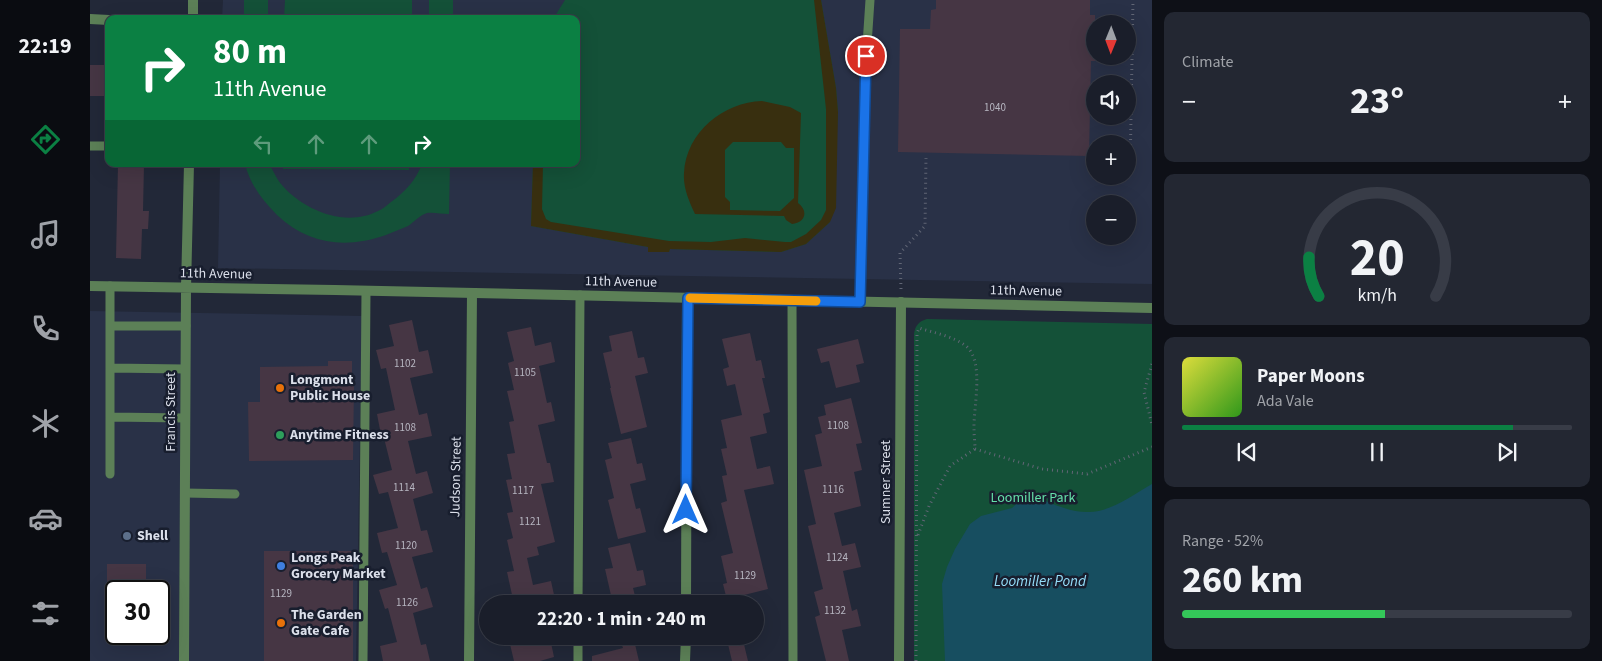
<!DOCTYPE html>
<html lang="en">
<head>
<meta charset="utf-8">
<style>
	body { margin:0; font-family:"Source Sans 3",sans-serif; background:#232732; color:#f1f3f6; height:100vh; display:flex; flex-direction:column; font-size:19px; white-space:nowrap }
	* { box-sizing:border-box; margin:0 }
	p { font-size:16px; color:#9fa2a8 }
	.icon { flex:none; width:28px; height:28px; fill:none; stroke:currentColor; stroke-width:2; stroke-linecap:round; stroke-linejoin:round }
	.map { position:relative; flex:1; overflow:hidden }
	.panel { display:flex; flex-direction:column; gap:12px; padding:12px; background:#0e1017; width:450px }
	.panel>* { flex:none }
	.guide { position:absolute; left:15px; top:15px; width:475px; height:152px; border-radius:10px; box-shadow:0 5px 20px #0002,0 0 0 1px #383c47; background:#0b8043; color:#fff; overflow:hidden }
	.needle { width:32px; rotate:181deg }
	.buttons { position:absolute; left:996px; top:15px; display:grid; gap:10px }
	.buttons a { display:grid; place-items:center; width:50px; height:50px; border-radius:50%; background:#1a1e2a; box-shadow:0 5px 20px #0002,0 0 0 1px #383c47; font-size:25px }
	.speed { position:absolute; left:15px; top:580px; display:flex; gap:10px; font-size:25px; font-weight:700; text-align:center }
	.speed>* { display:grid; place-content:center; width:65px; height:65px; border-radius:50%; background:#1a1e2a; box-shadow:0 5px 20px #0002,0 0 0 1px #383c47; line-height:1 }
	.speed .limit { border:2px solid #111; border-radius:8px; background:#fff; color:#111 }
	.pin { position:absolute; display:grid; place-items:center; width:42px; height:42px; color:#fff; margin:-21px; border:2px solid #fff; border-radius:50%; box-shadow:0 1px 5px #0007 }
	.me { position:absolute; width:55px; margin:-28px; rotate:0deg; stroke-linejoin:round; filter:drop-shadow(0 0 4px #0008) }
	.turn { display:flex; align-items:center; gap:18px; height:105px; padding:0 25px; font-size:22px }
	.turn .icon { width:65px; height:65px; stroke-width:2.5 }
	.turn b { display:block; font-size:35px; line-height:42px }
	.lanes { display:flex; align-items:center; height:48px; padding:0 25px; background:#0003; justify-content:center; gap:25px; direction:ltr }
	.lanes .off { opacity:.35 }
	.big { font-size:38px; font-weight:700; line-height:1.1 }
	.panel .tile { flex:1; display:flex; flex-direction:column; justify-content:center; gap:8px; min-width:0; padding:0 18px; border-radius:10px; background:#232732 }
	.panel .dial { align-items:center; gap:0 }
	.dial svg { height:130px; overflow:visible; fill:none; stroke:#383c47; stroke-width:7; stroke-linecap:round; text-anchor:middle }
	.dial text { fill:#f1f3f6; stroke:none }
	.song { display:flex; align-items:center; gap:15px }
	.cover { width:60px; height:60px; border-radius:8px; background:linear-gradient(135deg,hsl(60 70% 55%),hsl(110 70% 35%)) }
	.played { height:5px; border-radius:2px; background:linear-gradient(90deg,#0b8043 85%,#383c47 85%) }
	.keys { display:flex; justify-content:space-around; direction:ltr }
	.heat { display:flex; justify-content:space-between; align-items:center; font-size:28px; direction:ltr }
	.charge { height:8px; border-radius:4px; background:linear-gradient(90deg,#34c759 52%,#383c47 0) }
	.trip { position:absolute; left:389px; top:595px; width:285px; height:50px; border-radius:25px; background:#1a1e2a; box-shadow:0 5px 20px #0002,0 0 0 1px #383c47; font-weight:700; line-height:50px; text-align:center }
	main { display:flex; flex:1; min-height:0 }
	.dock { display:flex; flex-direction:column; width:90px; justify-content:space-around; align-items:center; background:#0a0c11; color:#9fa2a8 }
	.dock .icon { width:35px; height:35px }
	.dock .on { color:#0b8043 }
	.dock b { font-size:22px; color:#f1f3f6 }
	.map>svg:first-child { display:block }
</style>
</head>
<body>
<main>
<nav class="dock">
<b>22:19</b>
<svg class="icon on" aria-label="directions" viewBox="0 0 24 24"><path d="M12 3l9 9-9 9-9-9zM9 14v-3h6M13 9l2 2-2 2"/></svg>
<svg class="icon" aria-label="music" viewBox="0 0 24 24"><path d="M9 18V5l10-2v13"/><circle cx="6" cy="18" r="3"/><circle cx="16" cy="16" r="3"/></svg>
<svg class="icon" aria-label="phone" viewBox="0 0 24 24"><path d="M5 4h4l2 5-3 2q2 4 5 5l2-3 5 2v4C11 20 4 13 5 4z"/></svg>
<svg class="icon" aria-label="climate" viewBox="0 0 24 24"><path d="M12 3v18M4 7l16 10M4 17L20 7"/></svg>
<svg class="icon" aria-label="car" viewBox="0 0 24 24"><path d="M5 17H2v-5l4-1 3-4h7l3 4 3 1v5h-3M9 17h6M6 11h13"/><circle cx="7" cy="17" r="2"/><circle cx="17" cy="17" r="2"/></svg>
<svg class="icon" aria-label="filters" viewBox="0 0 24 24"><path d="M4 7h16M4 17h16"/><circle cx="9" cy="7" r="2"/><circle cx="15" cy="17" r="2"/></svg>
</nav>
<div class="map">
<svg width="1062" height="661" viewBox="0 0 1062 661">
	<rect width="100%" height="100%" fill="#222838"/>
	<!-- built -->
	<path fill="#293147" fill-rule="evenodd" d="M133 0H1062V284L128 268 130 164H486V19H132ZM1005 24H1038V56H1005ZM1005 84H1038V116H1005ZM1005 144H1038V176H1005ZM1005 204H1038V236H1005Z
		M0 311 272 316 266 661H0ZM26 591H69V634H26Z"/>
	<!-- green -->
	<path fill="#145138" d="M154 0H178V19H154Z
		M195 0H322V19H194Z
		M339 0H363V19H339Z
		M475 0H731L746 88 748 112 740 222 716 244 691 252 580 249 579 252H558V247L441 226 443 164H486V19H463Z
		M155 164H179C183 170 186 178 191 184 213 210 255 228 288 211 293 209 297 205 301 202 315 192 326 180 332 164H360L359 214C352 214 343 212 337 213 330 215 324 222 318 226 311 229 303 232 296 235 256 249 219 245 187 215 172 200 160 184 155 164Z
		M193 164H319V170L193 169Z
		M837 319 1062 324V661H824V334C825 326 829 321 837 319Z"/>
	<!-- sand -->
	<path fill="#382f0f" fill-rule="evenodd" d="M724 0H731L746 88 748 112 746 208 740 222 716 244 691 252 580 249 579 252H558V247L441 226 443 164H453L452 209 456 219 461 222 579 241 621 242 655 238 695 242H701L716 234 731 220 736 210V109Z
		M672 101 700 107 711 113 708 203C719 211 715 223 702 224L696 220 694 216 605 214C599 201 593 188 594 173 596 132 634 102 672 101ZM643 142H691L696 148H704V198L690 211 640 210V202L635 197V150Z"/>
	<!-- water -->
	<path fill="#174e60" d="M1062 484V661H855L852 584 857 567 865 549 880 524 891 516 922 508 934 497 940 494C958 502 980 513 999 512 1021 512 1044 494 1062 484Z"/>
	<!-- building -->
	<path fill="#463644" d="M846 0H1000V15H1005V61H1001L999 156 808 152 810 29H840L841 10 846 9Z
		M0 65H19V96H0Z
		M28 164H54L53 211H59L58 229H52L51 259 26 258Z
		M322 320 329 352 338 350 343 373 320 378 329 415 337 413 342 436 318 441 326 474 337 471 343 493 323 499 331 531 337 530 343 552 322 557 331 589 337 587 343 607 323 613 331 645 336 644 340 661H293L290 646 307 642 298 608 295 609 289 590 307 585 297 552 292 553 287 533 308 528 298 492 289 494 283 475 302 470 293 434 291 435 287 414 305 410 296 368 291 369 286 350 304 346 299 325Z
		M441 327 445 346 461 342 465 362 449 366 457 403 461 402 465 421 448 425 457 463H460L464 482 451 484 465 542 447 547 449 555 437 558 443 585 461 581 466 604H424L417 572 424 571 417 540 423 538 417 513 423 512 416 480 422 479 417 454 425 453 419 422 424 421 417 391 424 390 418 363 424 361 417 332Z
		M542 331 548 358 554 357 558 373 545 376 557 427 531 434 520 388H521L513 353 522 351 519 336Z
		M660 333 666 361 671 360 675 378H672L680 412 673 414 677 433 660 437 667 469 680 466 684 484 654 490 678 589 654 595 656 604H638L633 584 637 583 631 556 643 553 631 503 637 501 632 476 637 475 631 449 637 448 631 420 652 415 645 384 637 386 633 369 639 367 632 339Z
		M768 339 774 363 766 365 770 382 746 388 739 361 731 363 727 349Z
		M238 361H262V383H264L263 460 159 461 158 402H170V367L238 366Z
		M761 398 772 443 766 444 772 470 764 472 771 506 744 513 752 546 765 543 771 567 753 571 762 611 767 609 771 626 752 630 759 661H736L725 617 730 615 724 592 733 589 718 526 726 524 714 470 732 466 725 435 732 433 728 417 736 415 734 405Z
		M541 438 547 464 552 463 556 480 540 484 546 509 550 508 556 532 528 539 518 500 524 498 515 460 522 458 518 443Z
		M540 543 547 571 553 570 556 585 543 588 547 604H523L515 569 523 568 518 548Z
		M174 551H263V661H174Z
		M17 564H56V586H17Z
		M418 636H443L444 642 460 638 464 657 450 661H424Z
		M529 636H543L549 661H502V656L533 648Z
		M636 636H652L658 661H642Z"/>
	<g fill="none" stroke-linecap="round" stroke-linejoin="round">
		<!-- path -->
		<path stroke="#616675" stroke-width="3" stroke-dasharray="1 4" stroke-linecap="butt" d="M1040 175 1043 0
			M811 289 810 253 835 226 836 158
			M1062 364 1054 392 1062 425
			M885 449 952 469 997 474 1062 447
			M828 535 839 506 860 466 885 449
			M826 661 827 333 829 328C844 333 863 336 876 346 895 362 883 408 884 430 884 436 885 443 885 449"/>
		<!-- service -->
		<path stroke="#5c8057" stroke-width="9" d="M0 146H19
			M20 286V474
			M702 300 703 661
			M770 302 775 75 780 0
			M20 326H96
			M20 368 95 369
			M20 417 95 418
			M95 493 145 494
			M488 604 490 295
			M273 661 276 291
			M488 661V636"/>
		<!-- minor -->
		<path stroke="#5c8057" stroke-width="10" d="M0 19 19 20
			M596 604 597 298
			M379 661 382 293
			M595 661 596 636
			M809 661 811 302"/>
		<!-- tertiary -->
		<path stroke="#5c8057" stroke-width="10" d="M103 19V0
			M0 286 245 290 1062 308
			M94 661 96 288 99 164"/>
	</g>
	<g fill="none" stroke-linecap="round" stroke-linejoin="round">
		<defs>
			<path id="route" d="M596 510 598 298 770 302 776 56"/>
		</defs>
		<!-- route casing -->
		<use href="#route" stroke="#114b97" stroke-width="12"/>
		<!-- route -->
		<use href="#route" stroke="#1a73e8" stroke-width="9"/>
		<!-- slow -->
		<path stroke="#f59e0b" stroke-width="9" d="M600 298 726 301"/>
	</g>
	<!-- markers -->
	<g fill="#e8710a" stroke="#181e2e" stroke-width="2">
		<circle cx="190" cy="388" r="5"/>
		<circle cx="191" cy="623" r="5"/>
	</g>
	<circle fill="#2e9e5b" stroke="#181e2e" stroke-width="2" cx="190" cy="435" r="5"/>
	<circle fill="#5c6f8a" stroke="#181e2e" stroke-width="2" cx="37" cy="536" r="5"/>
	<circle fill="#3f7fe0" stroke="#181e2e" stroke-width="2" cx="191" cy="566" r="5"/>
	<g text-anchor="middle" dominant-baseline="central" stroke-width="5" stroke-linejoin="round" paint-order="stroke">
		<!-- number labels -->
		<g font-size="11" fill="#b6b5c0">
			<text x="905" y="107">1040</text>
			<text x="315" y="363">1102</text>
			<text x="435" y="372">1105</text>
			<text x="748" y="425">1108</text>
			<text x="315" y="427">1108</text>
			<text x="314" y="487">1114</text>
			<text x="743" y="489">1116</text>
			<text x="433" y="490">1117</text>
			<text x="440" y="521">1121</text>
			<text x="316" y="545">1120</text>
			<text x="747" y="557">1124</text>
			<text x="655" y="575">1129</text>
			<text x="191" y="593">1129</text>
			<text x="317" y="602">1126</text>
			<text x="745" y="610">1132</text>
		</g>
		<!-- street labels -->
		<g font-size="14" fill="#dbdfea" stroke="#181e2e">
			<text transform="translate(126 274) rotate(1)">11th Avenue</text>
			<text transform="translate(531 282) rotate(1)">11th Avenue</text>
			<text transform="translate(936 291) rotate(1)">11th Avenue</text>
			<text transform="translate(81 412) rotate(-90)">Francis Street</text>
			<text transform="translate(366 477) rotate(-89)">Judson Street</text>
			<text transform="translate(796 482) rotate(-90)">Sumner Street</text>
		</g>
		<!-- poi labels -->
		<g font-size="14" font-weight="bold" fill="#dbdfea" stroke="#181e2e" text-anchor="start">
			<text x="200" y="380">Longmont<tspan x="200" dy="16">Public House</tspan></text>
			<text x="200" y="435">Anytime Fitness</text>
			<text x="47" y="536">Shell</text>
			<text x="201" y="558">Longs Peak<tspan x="201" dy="16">Grocery Market</tspan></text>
			<text x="201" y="615">The Garden<tspan x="201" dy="16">Gate Cafe</tspan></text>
		</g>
		<!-- park labels -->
		<g font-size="14" fill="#65e0aa" stroke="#181e2e">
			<text x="943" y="498">Loomiller Park</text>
		</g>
		<!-- water labels -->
		<g font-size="15" font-style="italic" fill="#94dcf8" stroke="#181e2e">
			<text x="950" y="581">Loomiller Pond</text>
		</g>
	</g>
</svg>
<div class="buttons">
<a><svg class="needle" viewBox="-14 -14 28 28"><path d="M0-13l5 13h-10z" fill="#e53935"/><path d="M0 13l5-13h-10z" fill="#9fa2a8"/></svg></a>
<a><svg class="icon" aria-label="sound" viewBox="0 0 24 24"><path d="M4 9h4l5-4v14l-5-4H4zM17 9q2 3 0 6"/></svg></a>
<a>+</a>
<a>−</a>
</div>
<div class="speed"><div class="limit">30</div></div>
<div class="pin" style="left:776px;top:56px;background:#d93025"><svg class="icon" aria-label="arrive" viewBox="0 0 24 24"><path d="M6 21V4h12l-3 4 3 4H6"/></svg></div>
<svg class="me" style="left:596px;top:510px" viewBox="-20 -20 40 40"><path d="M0-17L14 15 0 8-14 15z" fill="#1a73e8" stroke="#fff" stroke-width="4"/></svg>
<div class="trip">22:20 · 1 min · 240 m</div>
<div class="guide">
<div class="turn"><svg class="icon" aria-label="right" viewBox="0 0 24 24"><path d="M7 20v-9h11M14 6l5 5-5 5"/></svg><div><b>80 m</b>11th Avenue</div></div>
<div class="lanes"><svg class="icon off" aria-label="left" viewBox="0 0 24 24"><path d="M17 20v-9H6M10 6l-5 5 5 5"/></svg><svg class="icon off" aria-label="ahead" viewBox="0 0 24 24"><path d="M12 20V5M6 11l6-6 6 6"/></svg><svg class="icon off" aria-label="ahead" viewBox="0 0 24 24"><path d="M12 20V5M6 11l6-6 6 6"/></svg><svg class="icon" aria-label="right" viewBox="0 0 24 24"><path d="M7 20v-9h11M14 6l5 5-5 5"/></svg></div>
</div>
</div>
<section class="panel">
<div class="tile"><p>Climate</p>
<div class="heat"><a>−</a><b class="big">23°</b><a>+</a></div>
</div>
<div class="tile dial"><svg viewBox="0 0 100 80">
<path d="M14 69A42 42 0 1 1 86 69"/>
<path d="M14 69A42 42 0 0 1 8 45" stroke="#0b8043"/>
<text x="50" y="56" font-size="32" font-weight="700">20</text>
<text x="50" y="72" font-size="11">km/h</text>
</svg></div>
<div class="tile">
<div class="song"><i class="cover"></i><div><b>Paper Moons</b><p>Ada Vale</p></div></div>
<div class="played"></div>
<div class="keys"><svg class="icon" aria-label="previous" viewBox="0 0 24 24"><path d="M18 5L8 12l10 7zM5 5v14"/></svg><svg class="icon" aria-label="pause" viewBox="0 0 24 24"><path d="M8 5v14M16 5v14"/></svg><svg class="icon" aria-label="next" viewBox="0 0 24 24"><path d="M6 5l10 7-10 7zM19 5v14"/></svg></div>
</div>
<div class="tile"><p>Range · 52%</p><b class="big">260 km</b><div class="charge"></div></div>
</section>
</main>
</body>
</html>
